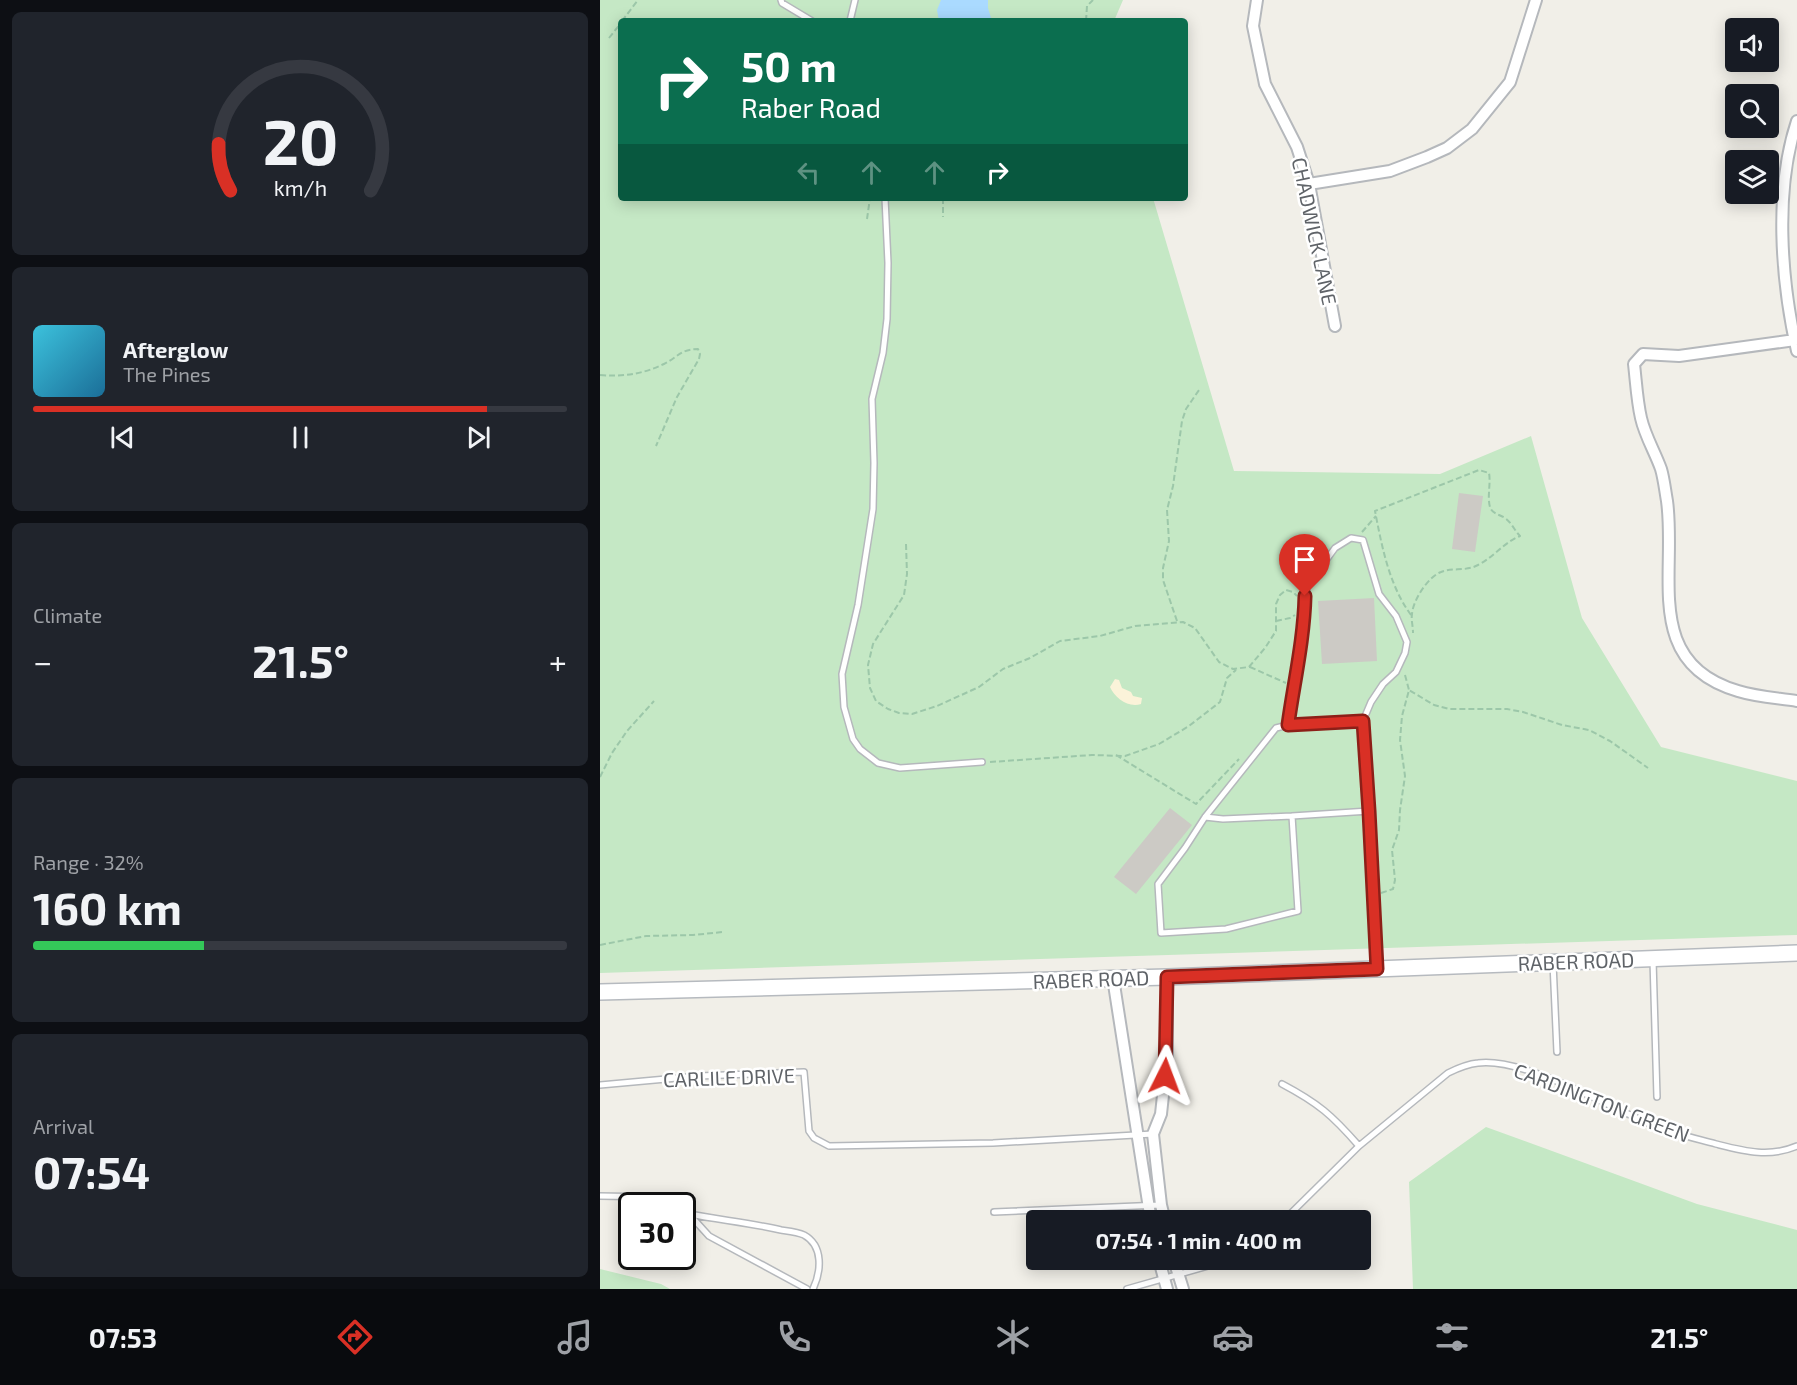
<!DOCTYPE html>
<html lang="en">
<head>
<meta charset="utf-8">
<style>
	body { margin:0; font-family:"Exo 2",sans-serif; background:#20242c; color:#f1f3f6; height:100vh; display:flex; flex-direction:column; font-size:22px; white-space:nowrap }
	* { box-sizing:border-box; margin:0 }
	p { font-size:20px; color:#9ea1a6 }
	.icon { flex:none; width:33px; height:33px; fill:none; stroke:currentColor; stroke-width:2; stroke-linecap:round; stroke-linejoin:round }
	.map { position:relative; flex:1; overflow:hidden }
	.drawer { display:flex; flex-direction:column; gap:12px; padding:12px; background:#0d0f14; width:600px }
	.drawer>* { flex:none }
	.guide { position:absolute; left:18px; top:18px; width:570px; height:183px; border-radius:6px; box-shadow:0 3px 15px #0003; background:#0b6e4f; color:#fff; overflow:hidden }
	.fabs { position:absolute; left:1125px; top:18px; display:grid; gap:12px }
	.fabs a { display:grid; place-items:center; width:54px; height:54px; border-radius:6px; background:#171b24; box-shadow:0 3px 15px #0003; font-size:30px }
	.speed { position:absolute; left:18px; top:1192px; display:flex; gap:12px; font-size:30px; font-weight:700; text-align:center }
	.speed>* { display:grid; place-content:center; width:78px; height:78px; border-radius:50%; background:#171b24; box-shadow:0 3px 15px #0003; line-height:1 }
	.speed .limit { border:3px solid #111; border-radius:9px; background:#fff; color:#111 }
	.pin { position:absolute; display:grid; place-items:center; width:51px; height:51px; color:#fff; margin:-62px -26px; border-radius:50% 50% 50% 0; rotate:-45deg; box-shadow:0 0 6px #0007 }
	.pin .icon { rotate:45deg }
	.me { position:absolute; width:66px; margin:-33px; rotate:3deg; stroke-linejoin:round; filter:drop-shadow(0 0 4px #0008) }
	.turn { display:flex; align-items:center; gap:21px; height:126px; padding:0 24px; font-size:27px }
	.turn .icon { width:78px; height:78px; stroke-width:2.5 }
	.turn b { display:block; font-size:42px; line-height:51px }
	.lanes { display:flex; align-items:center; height:57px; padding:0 24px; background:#0003; justify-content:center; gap:30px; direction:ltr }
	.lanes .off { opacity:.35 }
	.big { font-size:45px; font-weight:700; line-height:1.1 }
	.drawer .card { flex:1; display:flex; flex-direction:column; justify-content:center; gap:9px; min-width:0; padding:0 21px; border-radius:9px; background:#20242c }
	.drawer .dial { align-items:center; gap:0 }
	.dial svg { height:156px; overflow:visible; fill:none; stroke:#363941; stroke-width:7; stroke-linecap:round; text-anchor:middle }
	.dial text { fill:#f1f3f6; stroke:none }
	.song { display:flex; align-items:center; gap:18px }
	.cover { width:72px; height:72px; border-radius:9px; background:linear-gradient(135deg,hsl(190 70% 55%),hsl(200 70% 35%)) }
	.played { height:6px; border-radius:3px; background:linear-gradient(90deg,#d93025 85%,#363941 85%) }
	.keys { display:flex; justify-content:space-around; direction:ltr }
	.heat { display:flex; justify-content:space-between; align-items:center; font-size:33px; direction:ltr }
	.charge { height:9px; border-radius:4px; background:linear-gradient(90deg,#34c759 32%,#363941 0) }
	.trip { position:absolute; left:426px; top:1210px; width:345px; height:60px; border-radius:6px; background:#171b24; box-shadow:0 3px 15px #0003; font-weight:700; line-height:60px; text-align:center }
	.tab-bar { display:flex; height:96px; justify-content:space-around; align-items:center; background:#090b0e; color:#9ea1a6 }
	.tab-bar .icon { width:42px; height:42px }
	.tab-bar .on { color:#d93025 }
	.tab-bar b { font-size:27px; color:#f1f3f6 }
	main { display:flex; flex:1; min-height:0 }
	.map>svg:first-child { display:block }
</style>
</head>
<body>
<main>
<section class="drawer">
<div class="card dial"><svg viewBox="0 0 100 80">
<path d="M14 69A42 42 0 1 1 86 69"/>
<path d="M14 69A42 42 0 0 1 8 45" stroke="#d93025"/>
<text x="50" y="56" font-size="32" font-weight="700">20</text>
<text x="50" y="72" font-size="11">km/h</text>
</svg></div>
<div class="card">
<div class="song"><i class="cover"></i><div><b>Afterglow</b><p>The Pines</p></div></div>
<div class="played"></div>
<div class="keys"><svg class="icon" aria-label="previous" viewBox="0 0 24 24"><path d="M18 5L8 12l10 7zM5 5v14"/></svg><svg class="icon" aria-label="pause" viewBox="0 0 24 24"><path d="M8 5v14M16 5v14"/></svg><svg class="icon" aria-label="next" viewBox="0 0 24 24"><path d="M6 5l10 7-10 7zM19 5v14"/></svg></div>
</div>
<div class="card"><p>Climate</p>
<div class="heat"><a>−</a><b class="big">21.5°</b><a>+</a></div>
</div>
<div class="card"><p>Range · 32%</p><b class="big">160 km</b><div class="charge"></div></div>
<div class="card"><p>Arrival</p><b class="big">07:54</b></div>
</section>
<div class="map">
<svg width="1197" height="1289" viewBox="0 0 1197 1289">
	<rect width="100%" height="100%" fill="#f1efe8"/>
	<!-- green -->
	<path fill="#c5e8c5" d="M0 0H523L514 21H21V198H553L634 471 840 474 931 436 982 618 1061 747 1197 781V935L0 973Z
		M886 1127 1097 1204 1197 1230V1289H813L809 1182Z
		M0 1269 61 1284 70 1289H0Z"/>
	<!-- sand -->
	<path fill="#fbf3d9" d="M515 679 519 680 522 688 531 692 533 696 542 698 541 704C528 708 515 698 510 687Z"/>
	<!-- water -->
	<path fill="#aadaff" d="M341 0H388V8L392 21H339L337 10Z"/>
	<!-- building -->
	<path fill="#cccac5" d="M859 493 883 496 875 552 852 549Z
		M774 598 777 661 722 664 718 601Z
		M570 808 592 825 536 894 514 877Z"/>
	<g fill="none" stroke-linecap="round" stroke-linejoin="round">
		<defs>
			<path id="lane" d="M181 0 182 3 212 21
				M250 21 255 0
				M285 198 288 263 287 319 283 353 272 399 274 463 273 509 258 605 242 674 244 707 253 739 260 749 278 763 300 768 382 762
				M688 725 699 649 704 628 705 596 708 585 735 548 751 538 763 540 779 594 796 616 807 642 805 653 796 672 783 684 771 702 763 721
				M769 811 692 816 698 911 626 929 561 933 558 884 585 848 605 817 676 728 688 725 763 721 769 811 777 967
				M605 817 623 819 692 816
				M1053 960 1057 1097
				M953 963 957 1052
				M682 1084C718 1103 732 1115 759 1146
				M0 1085 99 1076 204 1072 209 1131 214 1138 229 1146 393 1143 553 1134
				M0 1196 55 1197 73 1206
				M82 1211 89 1214 109 1236 207 1289
				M394 1212 561 1205
				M89 1214C120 1220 151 1223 181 1230 188 1231 198 1232 204 1235 224 1246 221 1272 213 1289
				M683 1221 759 1146 848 1073C858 1068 867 1064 878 1063 923 1057 1007 1106 1050 1124 1071 1133 1094 1138 1116 1144 1144 1151 1169 1158 1197 1146
				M527 1289 629 1260"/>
			<path id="street" d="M657 0 653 26 665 84 697 147 709 184 735 326
				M1197 121C1174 190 1181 280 1197 351
				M709 184 790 171 827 157 847 148 872 129 910 82 936 0
				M1195 340 1079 356 1043 354 1034 364C1036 381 1037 401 1041 418 1045 436 1055 452 1061 469 1064 479 1065 490 1067 501 1077 574 1042 663 1138 691 1157 697 1178 698 1197 701
				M513 978 551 1221
				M565 1221 561 1205 553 1134 561 1114 567 1058V977
				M559 1260 567 1289
				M574 1260 583 1289"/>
			<path id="secondary" d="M0 992 567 977 1197 953"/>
		</defs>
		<!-- lane casing -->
		<use href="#lane" stroke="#b5b8bc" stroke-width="8"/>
		<!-- street casing -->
		<use href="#street" stroke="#b5b8bc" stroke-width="14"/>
		<!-- secondary casing -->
		<use href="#secondary" stroke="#b6babf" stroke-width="18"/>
		<!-- path -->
		<path stroke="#9cc7a9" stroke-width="2" stroke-dasharray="6 3" stroke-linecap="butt" d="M22 21 38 0
			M486 21 487 6 493 0
			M9 38 21 23
			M343 198V217
			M267 219 270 198
			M0 375C23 377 43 374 64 364 78 357 81 349 98 349L100 354 99 359 77 397 56 446
			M762 532 776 516
			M306 544 307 574 304 595 273 644 268 665 270 688 276 701 288 709 299 713 312 714 337 706 379 687 403 669 430 658 460 641 500 636 535 626 583 622 595 628 619 662 633 669 649 667 665 648 676 631V604L680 595 686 590 693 592 697 596
			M811 615C789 585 782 547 775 511L879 470 889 473C891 483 887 497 890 507 892 514 899 514 905 518 912 523 914 530 920 536 903 543 894 557 878 565 865 572 853 567 841 572 828 577 813 600 812 614 811 620 813 626 813 633
			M577 621 563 580V568L569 541 567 510 573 486 582 421 586 409 599 390
			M676 621 690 618 695 615
			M650 667 686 683
			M805 675 809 690
			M516 755 596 804 639 759
			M390 762 492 755 525 756 559 744 589 726 620 702 627 678 636 670
			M0 777 12 753 27 731 54 701
			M781 893 793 889 795 880 792 850 799 830 800 810 805 776 800 740 802 716 809 690 834 705 849 709H907L923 712 962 725 989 730 1010 741 1048 768
			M0 945 46 936 93 935 123 932"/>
		<!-- lane -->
		<use href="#lane" stroke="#fff" stroke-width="5"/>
		<!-- street -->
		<use href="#street" stroke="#fff" stroke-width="10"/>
		<!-- secondary -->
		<use href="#secondary" stroke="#fff" stroke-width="15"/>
	</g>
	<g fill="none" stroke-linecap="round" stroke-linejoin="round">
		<defs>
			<path id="route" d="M565 1076 567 977 777 969 769 811 763 721 688 725C694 682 704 639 705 596"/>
		</defs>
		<!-- route casing -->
		<use href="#route" stroke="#8d1f18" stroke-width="15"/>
		<!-- route -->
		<use href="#route" stroke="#d93025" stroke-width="10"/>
	</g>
	<g text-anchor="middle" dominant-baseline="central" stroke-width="5" stroke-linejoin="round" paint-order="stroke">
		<!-- street labels -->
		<g font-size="20" fill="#5f6368" stroke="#fff">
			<text transform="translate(715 231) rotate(78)">CHADWICK LANE</text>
			<text transform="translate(976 961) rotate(-2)">RABER ROAD</text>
			<text transform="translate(491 979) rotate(-2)">RABER ROAD</text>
			<text transform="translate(129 1077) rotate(-2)">CARLILE DRIVE</text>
			<text transform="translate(1002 1102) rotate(21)">CARDINGTON GREEN</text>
		</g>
	</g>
</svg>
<div class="fabs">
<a><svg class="icon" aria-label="sound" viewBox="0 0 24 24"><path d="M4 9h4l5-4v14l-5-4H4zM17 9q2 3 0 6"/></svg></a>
<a><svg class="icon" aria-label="search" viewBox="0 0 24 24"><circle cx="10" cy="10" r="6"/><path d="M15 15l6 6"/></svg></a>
<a><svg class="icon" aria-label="layers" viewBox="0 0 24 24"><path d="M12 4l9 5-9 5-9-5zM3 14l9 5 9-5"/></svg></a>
</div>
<div class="speed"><div class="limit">30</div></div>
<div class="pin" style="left:705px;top:596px;background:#d93025"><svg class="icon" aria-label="arrive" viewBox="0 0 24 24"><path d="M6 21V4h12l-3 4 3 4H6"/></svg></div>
<svg class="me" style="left:565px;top:1076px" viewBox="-20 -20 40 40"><path d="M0-17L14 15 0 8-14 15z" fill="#d93025" stroke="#fff" stroke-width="4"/></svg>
<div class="trip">07:54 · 1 min · 400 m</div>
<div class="guide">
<div class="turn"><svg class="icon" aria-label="right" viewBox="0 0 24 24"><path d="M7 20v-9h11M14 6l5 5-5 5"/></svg><div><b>50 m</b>Raber Road</div></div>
<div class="lanes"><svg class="icon off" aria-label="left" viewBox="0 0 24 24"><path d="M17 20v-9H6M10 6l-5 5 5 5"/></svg><svg class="icon off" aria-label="ahead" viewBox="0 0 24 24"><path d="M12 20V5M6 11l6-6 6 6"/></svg><svg class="icon off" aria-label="ahead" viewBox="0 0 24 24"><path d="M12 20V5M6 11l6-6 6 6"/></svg><svg class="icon" aria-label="right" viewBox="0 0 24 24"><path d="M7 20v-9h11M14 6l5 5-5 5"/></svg></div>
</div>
</div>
</main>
<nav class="tab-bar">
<b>07:53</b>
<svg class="icon on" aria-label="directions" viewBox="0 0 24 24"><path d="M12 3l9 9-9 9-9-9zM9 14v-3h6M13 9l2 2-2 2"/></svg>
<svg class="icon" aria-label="music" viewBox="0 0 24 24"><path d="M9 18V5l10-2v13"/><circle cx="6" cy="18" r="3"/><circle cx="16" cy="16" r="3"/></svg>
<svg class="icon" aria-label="phone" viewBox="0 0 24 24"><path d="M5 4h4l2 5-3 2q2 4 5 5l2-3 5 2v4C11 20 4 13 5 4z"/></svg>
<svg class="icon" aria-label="climate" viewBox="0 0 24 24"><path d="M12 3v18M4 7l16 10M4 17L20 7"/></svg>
<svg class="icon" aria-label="car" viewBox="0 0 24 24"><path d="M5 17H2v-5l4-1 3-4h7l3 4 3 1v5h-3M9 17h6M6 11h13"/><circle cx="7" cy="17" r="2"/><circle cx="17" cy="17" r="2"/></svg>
<svg class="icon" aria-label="filters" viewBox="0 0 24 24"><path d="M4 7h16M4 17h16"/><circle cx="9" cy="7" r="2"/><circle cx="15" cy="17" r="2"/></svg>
<b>21.5°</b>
</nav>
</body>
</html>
